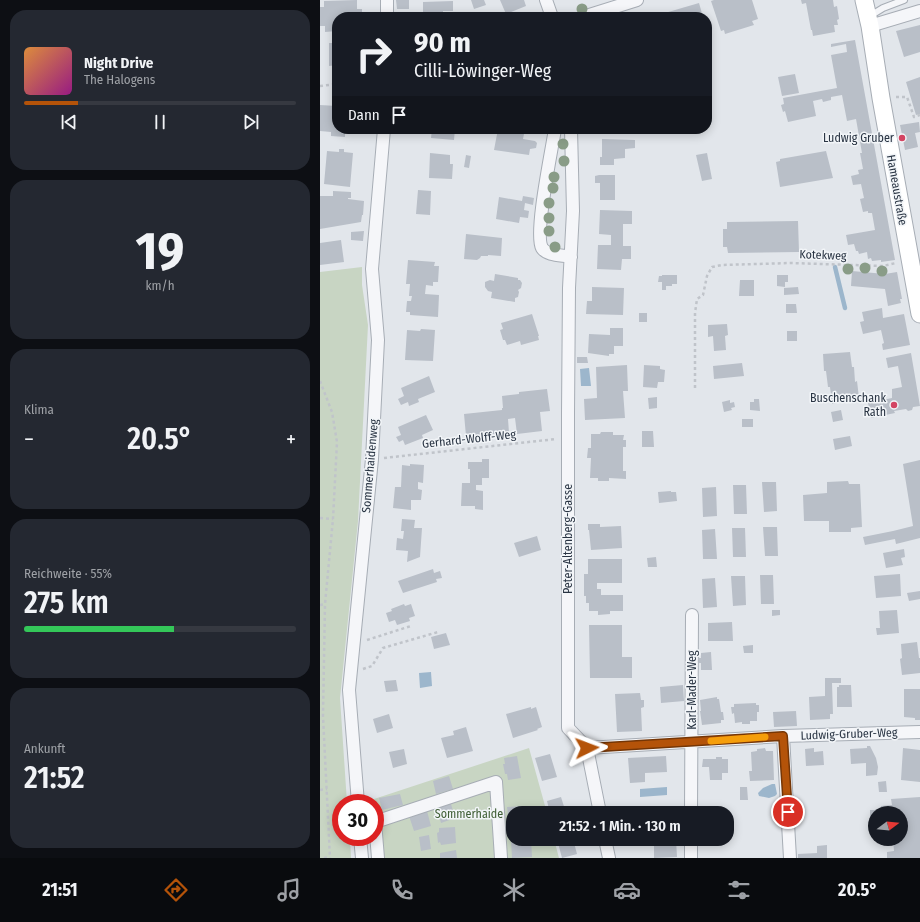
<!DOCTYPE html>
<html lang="de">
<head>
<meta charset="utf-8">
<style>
	body { margin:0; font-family:"Fira Sans Condensed",sans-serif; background:#242831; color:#f1f3f6; height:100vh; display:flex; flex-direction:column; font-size:15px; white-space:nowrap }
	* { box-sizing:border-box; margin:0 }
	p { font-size:13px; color:#9ea1a6 }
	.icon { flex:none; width:22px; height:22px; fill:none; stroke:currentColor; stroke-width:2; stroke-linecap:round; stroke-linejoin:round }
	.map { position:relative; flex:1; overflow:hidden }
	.drawer { display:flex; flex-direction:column; gap:10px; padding:10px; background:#0d0f14; width:320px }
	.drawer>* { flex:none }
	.guide { position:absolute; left:12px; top:12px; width:380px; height:122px; border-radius:16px; box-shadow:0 2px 10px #0003; background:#171b24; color:#f1f3f6; overflow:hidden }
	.needle { width:26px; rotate:74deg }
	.tools { position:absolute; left:548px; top:806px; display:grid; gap:8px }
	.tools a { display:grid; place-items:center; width:40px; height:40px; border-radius:50%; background:#171b24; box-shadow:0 2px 10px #0003; font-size:20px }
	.speed { position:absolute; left:12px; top:794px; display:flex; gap:8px; font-size:20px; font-weight:700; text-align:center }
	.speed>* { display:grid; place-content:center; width:52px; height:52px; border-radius:50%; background:#171b24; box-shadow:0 2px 10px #0003; line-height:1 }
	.speed .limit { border:6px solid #d22; background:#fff; color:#111 }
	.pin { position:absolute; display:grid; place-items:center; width:34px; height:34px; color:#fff; margin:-17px; border:2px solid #fff; border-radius:50%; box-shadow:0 1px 4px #0007 }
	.me { position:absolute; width:44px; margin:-22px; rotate:87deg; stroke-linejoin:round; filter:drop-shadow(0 0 3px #0008) }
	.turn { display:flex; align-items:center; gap:14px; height:84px; padding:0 16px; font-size:18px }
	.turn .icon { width:52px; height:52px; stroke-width:2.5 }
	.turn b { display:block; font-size:28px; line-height:34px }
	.then { display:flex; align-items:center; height:38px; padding:0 16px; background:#0003; gap:8px; font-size:15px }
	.big { font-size:30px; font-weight:600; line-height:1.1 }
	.drawer .widget { flex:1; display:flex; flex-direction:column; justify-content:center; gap:6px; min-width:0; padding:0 14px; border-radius:16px; background:#242831 }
	.drawer .dial { align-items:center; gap:0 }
	.dial b { font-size:52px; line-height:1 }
	.song { display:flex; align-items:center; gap:12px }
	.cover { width:48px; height:48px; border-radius:6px; background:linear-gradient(135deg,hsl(30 70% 55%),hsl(310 70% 35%)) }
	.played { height:4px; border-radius:2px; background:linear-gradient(90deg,#b45309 20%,#363941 20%) }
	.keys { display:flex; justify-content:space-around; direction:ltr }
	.heat { display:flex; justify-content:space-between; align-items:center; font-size:22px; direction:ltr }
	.charge { height:6px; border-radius:3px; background:linear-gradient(90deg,#34c759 55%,#363941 0) }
	.trip { position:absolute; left:186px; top:806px; width:228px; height:40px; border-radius:16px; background:#171b24; box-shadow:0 2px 10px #0003; font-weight:600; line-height:40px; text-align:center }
	.tabs { display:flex; height:64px; justify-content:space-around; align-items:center; background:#090b0e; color:#9ea1a6 }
	.tabs .icon { width:28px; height:28px }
	.tabs .current { color:#b45309 }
	.tabs b { font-size:18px; color:#f1f3f6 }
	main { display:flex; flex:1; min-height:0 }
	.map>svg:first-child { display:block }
</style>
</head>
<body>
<main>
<section class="drawer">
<div class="widget">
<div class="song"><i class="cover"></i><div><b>Night Drive</b><p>The Halogens</p></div></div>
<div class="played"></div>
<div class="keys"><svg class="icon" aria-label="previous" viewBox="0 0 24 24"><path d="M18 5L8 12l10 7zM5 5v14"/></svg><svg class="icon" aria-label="pause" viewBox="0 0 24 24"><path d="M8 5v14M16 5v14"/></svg><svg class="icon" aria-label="next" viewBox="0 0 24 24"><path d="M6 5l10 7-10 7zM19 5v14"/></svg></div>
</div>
<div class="widget dial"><b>19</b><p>km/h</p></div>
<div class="widget"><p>Klima</p>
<div class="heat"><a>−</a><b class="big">20.5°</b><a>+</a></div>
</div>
<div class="widget"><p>Reichweite · 55%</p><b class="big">275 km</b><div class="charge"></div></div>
<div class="widget"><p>Ankunft</p><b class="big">21:52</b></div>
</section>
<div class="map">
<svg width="600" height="858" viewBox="0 0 600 858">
	<rect width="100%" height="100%" fill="#e2e6eb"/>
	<!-- green -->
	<path fill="#c8d5c3" d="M42 267V285L48 325 38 521 20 698 27 803H21V837H30L31 858H0V272Z
		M209 748 227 813H193V839H234L239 858H55V803H51V800Z"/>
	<!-- water -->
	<path fill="#9cb6cc" d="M269 368 271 386H261L260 369Z
		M111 672 112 686 100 688 99 673Z
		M452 784H455L457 794 455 796 449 798 439 796 438 793 443 788Z
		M347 787V795L320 797V789Z"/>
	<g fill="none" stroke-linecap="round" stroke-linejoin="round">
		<!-- stream -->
		<path stroke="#9cb6cc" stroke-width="4.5" d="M515 267 525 308"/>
	</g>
	<!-- building -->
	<path fill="#b9bfc8" d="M37 0V9H42V17H17V31L5 32V26H0V7H4V1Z
		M76 0H89V9H77Z
		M151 0H164L166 5 154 9Z
		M180 0H204L206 6 186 14Z
		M394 0H432L438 19 432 21 434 25 405 34 404 30 401 31 391 1Z
		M481 0H513L514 7 517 6 519 19 517 20 518 25H514L515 32 493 36 492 30H491L486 3 482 4Z
		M133 1V11H123V17H103V2Z
		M379 3 383 17H338V15Z
		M600 25V52L584 57 576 31Z
		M535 40 575 260 561 262V260L552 261 551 258 548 259 547 252 539 254 538 251H536L534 244 528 245 526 235 555 230 552 213H548V211L543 212 540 199 544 198 541 184 533 185 531 176 539 174 538 170 543 169 540 153H542L536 119 527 121 522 95 511 97V100L503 102 502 99 493 101 496 116 468 122 465 111 463 112 461 105 464 104 463 98 517 88 511 55 527 52 526 44 511 47V44Z
		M9 43H17V65L9 66Z
		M475 74 479 93 462 96 458 77Z
		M600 77V114L596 115 586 82Z
		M0 105 17 106V129H33V133H25V137L11 136V132L0 131Z
		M599 122 600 132 595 133 598 147 585 150 580 125Z
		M112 129H135L134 140 111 138Z
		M178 129 198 131 197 133 204 134 203 139 215 141 217 143 216 148 210 149 209 155 174 150Z
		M282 139 315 140V148L305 149V158L294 159V165H280V157H282Z
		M19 149H24V152L33 153 30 187 4 184 7 151 19 152Z
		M506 151 513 178 460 187 456 162 460 161V159Z
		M110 153 130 155V164H133L132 179 109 178Z
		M387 153 392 179 382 181 376 155Z
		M146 155 151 156 149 168 144 167Z
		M279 175H295V200H280V183H275V176Z
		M98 190 111 191 110 215 96 214Z
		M13 191 31 192V198H28V199L44 201 43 215H42L41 222 0 229V196H13Z
		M203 196 214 198 213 205 205 203 204 210 209 211 208 218 200 217 199 223 176 219 179 197 202 201Z
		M280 210 312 211V224H303V246H311V259H302L301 270 277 269 278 245H291V235L279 234Z
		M478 221 479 252 408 253 407 247H403V229H407V222Z
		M44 231 43 241 31 240V232Z
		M146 234 182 238 181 256 168 255V256H161L160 258 157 260 144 259Z
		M21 240 24 262 0 265V243Z
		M88 260 115 262 114 266H119L118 282H113V286L106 285 105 294 119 295 118 317 90 315V312H86L87 301H91L92 296H89L90 284H86Z
		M532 271 565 274 577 272 582 299H580L581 303 568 306 565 289 531 286Z
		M175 274 198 278V280H200L202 283 201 288 198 290 199 292 198 297 195 298V302L171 298 172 292 168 291 165 287V282L170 280 174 281Z
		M342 275H357V284H352V286H346V290H342V282H338L339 276H342Z
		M457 275H468V282H465V287L457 286Z
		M420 280H434V296H419Z
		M272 287 304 288 303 315 266 314 267 301H272Z
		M478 287 479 294 464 295V288Z
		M466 304H476L477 313H466Z
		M562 308 563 318 584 314 590 345 563 350 562 344 564 343 561 330 543 334 540 322 544 321 542 312Z
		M319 313H327V322H319Z
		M212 314 219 336H218L219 340 201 345 200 341 187 345 185 340H183L180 330 183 329 181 323Z
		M407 324 408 335 405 336 406 350 394 351 393 336 388 337V325Z
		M290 328H303V346H294V354H289V356L268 353 269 334 290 335Z
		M101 329 115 330 113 361 85 360 87 330 100 331Z
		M467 331H477V341H467Z
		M530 352 532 367H534L535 382 537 381 539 398 512 404 510 387H508L506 371H504L503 354Z
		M591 353 600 406 593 407 592 410 588 411 586 409 574 411 575 413 551 418 548 403 572 398V389L582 387 578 366 568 368 566 358Z
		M257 357H267L268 363H257Z
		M422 363 424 376 394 379 393 366Z
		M307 365 308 391H303L305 418 265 420 264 399 277 398 276 367Z
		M324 365 340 366V369L345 370 344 382H338L337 388 323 387Z
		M109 376 115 392 98 399 99 402 89 406 88 402 81 405 78 399 84 396 81 388Z
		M227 389 230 411 220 412 222 431 197 434 195 418 188 419 189 433 146 436 144 414 182 410V408H183L182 396 199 394V392Z
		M337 397V408L329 409 328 398Z
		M434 399H439L440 411 430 410V402H434Z
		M410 400V403L414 402 415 407 411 408 412 410 404 412 402 402Z
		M521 410 523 420 513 422 511 412Z
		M106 415 113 430 102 435 103 438 85 445 83 440 79 442 76 437 81 435 78 427Z
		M422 419H433V427H422Z
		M322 431H333L334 447H322Z
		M281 432H293V435H304L303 440H306V447H303V471H306V479L289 478V481H278V478H270L271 458H267L268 448H271V434H280Z
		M530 436 532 446 515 450 513 439Z
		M162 459H169V478H162V485H156V490L163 491V510L155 509V506H141L142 483H150V469H148V462H162Z
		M600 460V538L576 544 575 539 545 545 543 537 573 531 593 526 583 464Z
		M90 464 104 465 103 483 98 482V489L102 490 101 500H91V510L73 508 75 487H81L82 465 90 466Z
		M528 481 529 484H540L542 527 531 528V532H509V521H484L483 495 507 493V482Z
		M442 482H456L457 511 444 512Z
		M413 485H426L427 514H414Z
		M396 487 397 516 383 517 382 488Z
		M351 491V492H356L357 501 339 503 338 492Z
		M82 519 95 520 94 528H102L100 557 87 562 88 551 76 550 77 538 83 539 84 531H81Z
		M268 524H280V527L301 526 302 548 271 550 269 530H268Z
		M443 527H457L458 556H445Z
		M412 528H425L426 557H413Z
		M395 529 397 559H383L382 530Z
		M217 536 221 550 199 557 194 543Z
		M584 549 585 557 581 558 583 565 566 568 563 553Z
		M336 557 337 567H328L327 558Z
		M268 559H302V583H277V589H281V595H303V611H290V614L278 615V611H269V603H266V596H264V574H268Z
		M113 569 114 573 120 571 122 578 116 579 117 582 83 593 78 581Z
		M580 574 581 596 556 598 554 576Z
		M440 575H453L454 604H441Z
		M411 576H425L426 605 413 606Z
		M395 578 397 607 383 608 382 579Z
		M600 591V599L589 601 587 593Z
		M84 604 85 606 91 604 95 616 89 618 90 621 77 625 75 620 69 622 66 613 72 611 71 609Z
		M452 610H460V615L452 616Z
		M577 610 579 633 557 635 556 628H560L559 611Z
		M412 622 413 641H388V623Z
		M269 625H302V657H312V678H270Z
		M126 633 130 645 114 649 111 637Z
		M597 642 599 658H600V673L582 675 580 659 582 658 581 644Z
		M433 645V653H424L423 646Z
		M391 652 392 670H381V663H379V658H381V653Z
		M505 678H521V683H512L513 714H510V719L490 720 489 697 505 696Z
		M76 680 78 691 66 692 64 681Z
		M363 685 364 701 341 703 340 687Z
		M519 685H531L532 707H517V687H519Z
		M584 689H600V720H595V718L584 717Z
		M320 693 321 700H324V707L321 708 322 731 297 732 295 694Z
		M397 697V699H399L401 712H403L404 720H401V723L382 725 380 711H381L380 700Z
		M436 703V705H439V712H437V721H430V724H422V722L415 723 414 713 412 714 411 707H414V704Z
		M211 707V709L216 707 222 727 217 729 218 730 193 738 186 714Z
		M476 711 477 726 454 727 453 712Z
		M69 714 73 728 57 733 53 719Z
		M146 727 153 751 127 758 121 738 134 735 133 731Z
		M547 746H550L556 758 558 767 557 775 546 776V763L531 764 530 749 547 748Z
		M445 748 446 751H453L454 780 430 781 429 771H432L431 752 437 751V749Z
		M494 748V752L503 751 504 765 486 766 485 749Z
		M583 748 600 750V782L581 780Z
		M84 749 87 764 73 768 69 752Z
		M230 754 237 777 222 781 215 758Z
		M197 756 201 778 188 780 187 774H185L183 764H185L184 758Z
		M346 756 347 772 325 773V782L310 783 308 758Z
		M396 757H402V759H408V773H402V780H390L389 767H382L383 759H396Z
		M129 776 133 789 116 794 113 781Z
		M566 781 567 792H559L558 782Z
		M420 787H427L428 800H420Z
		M80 794 83 805 62 810 59 798Z
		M241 797 246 813H230L227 801Z
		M600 797V858H567V852L574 851 573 839H581V813H561V806L572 805 571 799Z
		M131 804 135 818 121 823 117 808Z
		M201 806V813H193V828H190L187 807Z
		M550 810H556L555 817H550Z
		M107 811 111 826 94 831 89 816Z
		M135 827 136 843 121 845 120 842 118 843 117 833 119 832V828Z
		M109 835 111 849 101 851 99 837Z
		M211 839 212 857 192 858 191 840Z
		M237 839H253L257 854 242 858Z
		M339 839H356L357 857 334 858V844L339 843Z
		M507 845V858H478V854L497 853V846Z
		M136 850 137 858H120V853Z"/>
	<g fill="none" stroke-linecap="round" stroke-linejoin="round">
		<defs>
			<path id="lane" d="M550 16 563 8 584 0"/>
			<path id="street" d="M67 0V17
				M226 0 232 17
				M263 17 317 0
				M550 26 600 11
				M235 129C232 149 214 234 222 248 227 256 242 255 251 257
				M251 129 253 211 249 288 248 413V728L267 748 280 813
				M463 736 470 858
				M267 748 463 736 600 732
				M38 803 29 690 52 459 58 340 52 269 64 129
				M371 813 372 615
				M40 837 42 858
				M285 839 289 858
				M58 858 55 822 176 782 181 858
				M371 858V839"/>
			<path id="secondary" d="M544 0 550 26 561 98 600 314"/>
		</defs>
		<!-- lane casing -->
		<use href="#lane" stroke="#a7adb5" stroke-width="8"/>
		<!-- street casing -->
		<use href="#street" stroke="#a7adb5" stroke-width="14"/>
		<!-- secondary casing -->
		<use href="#secondary" stroke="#a7adb5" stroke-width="19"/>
		<!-- path -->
		<path stroke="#c0c4ca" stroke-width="2.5" stroke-dasharray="3 3" stroke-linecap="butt" d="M0 86 17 84
			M576 97H587L594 117 600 115
			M0 381 12 412 17 442 13 519 5 604 3 716 10 858
			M375 388V313L377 299 383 295 387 276 392 267 402 265 471 263 563 266 576 263
			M64 458 236 439
			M0 518 13 519
			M0 605 5 604
			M47 640 91 626
			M43 669 52 666 63 648 118 632
			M0 790 7 789
			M4 858 10 857"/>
		<!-- lane -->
		<use href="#lane" stroke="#f5f6f9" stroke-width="6"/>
		<!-- street -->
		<use href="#street" stroke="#f5f6f9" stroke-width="12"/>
		<!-- secondary -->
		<use href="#secondary" stroke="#fff" stroke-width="17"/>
	</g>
	<!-- trees -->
	<g fill="#899c87">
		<circle cx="262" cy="9" r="5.5"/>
		<circle cx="243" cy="144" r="5.5"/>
		<circle cx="244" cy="161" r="5.5"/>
		<circle cx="234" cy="177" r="5.5"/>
		<circle cx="233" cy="188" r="5.5"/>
		<circle cx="229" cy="203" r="5.5"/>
		<circle cx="229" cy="218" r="5.5"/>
		<circle cx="229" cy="231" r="5.5"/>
		<circle cx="235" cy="247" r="5.5"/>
		<circle cx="545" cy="268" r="5.5"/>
		<circle cx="528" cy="269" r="5.5"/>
		<circle cx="562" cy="271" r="5.5"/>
	</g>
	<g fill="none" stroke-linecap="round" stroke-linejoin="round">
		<defs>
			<path id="route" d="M267 748 463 736 468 812"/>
		</defs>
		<!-- route casing -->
		<use href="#route" stroke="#753606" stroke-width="10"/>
		<!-- route -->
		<use href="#route" stroke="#b45309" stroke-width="7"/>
		<!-- slow -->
		<path stroke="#f59e0b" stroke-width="7" d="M391 741 445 737"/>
	</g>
	<!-- markers -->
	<g fill="#d34462" stroke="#f2f5f8" stroke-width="1.5">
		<circle cx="582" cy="138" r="4"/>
		<circle cx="574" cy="405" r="4"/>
	</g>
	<g text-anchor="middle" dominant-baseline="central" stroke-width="3" stroke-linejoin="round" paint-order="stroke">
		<!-- poi labels -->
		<g font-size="12" fill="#293443" stroke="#f2f5f8" text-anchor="end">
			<text x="574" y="138">Ludwig Gruber</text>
			<text x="566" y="398">Buschenschank<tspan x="566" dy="14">Rath</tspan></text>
		</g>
		<!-- street labels -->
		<g font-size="12" fill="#293443" stroke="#f2f5f8">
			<text transform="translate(577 190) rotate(80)">Hameaustraße</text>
			<text transform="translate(503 255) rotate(2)">Kotekweg</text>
			<text transform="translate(149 439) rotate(-6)">Gerhard-Wolff-Weg</text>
			<text transform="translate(50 466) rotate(-85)">Sommerhaidenweg</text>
			<text transform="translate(248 539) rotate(-90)">Peter-Altenberg-Gasse</text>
			<text transform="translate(372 690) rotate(-90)">Karl-Mader-Weg</text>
			<text transform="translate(529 734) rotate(-2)">Ludwig-Gruber-Weg</text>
		</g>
		<!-- park labels -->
		<g font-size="12" fill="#405f36" stroke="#f2f5f8">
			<text x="149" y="814">Sommerhaide</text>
		</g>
	</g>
</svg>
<div class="tools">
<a><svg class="needle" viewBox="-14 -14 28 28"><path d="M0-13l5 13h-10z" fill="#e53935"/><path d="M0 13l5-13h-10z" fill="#9ea1a6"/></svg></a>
</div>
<div class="speed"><div class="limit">30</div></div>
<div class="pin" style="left:468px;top:812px;background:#d93025"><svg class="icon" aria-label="arrive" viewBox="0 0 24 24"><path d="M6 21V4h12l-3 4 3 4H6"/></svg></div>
<svg class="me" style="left:267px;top:748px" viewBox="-20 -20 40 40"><path d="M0-17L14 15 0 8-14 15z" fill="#b45309" stroke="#fff" stroke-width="4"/></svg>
<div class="trip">21:52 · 1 Min. · 130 m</div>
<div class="guide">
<div class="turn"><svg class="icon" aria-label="right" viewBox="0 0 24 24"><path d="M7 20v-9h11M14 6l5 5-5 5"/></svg><div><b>90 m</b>Cilli-Löwinger-Weg</div></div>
<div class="then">Dann<svg class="icon" aria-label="arrive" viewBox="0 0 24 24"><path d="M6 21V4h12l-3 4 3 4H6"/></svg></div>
</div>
</div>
</main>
<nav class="tabs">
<b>21:51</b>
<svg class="icon current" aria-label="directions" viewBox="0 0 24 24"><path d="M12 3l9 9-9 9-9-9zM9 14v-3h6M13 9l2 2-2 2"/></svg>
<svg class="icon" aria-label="music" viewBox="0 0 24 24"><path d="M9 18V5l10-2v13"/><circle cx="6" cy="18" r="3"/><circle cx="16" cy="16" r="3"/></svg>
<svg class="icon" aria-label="phone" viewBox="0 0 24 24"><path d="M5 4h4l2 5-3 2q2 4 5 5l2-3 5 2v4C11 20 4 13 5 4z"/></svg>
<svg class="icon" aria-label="climate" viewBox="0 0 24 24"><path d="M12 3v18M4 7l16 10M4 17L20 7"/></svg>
<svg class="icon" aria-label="car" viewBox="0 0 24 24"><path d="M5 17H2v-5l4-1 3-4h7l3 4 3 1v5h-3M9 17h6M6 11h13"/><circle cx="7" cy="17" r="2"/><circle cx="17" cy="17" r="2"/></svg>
<svg class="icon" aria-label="filters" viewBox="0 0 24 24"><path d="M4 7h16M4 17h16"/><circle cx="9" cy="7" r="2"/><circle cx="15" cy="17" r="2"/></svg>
<b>20.5°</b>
</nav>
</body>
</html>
